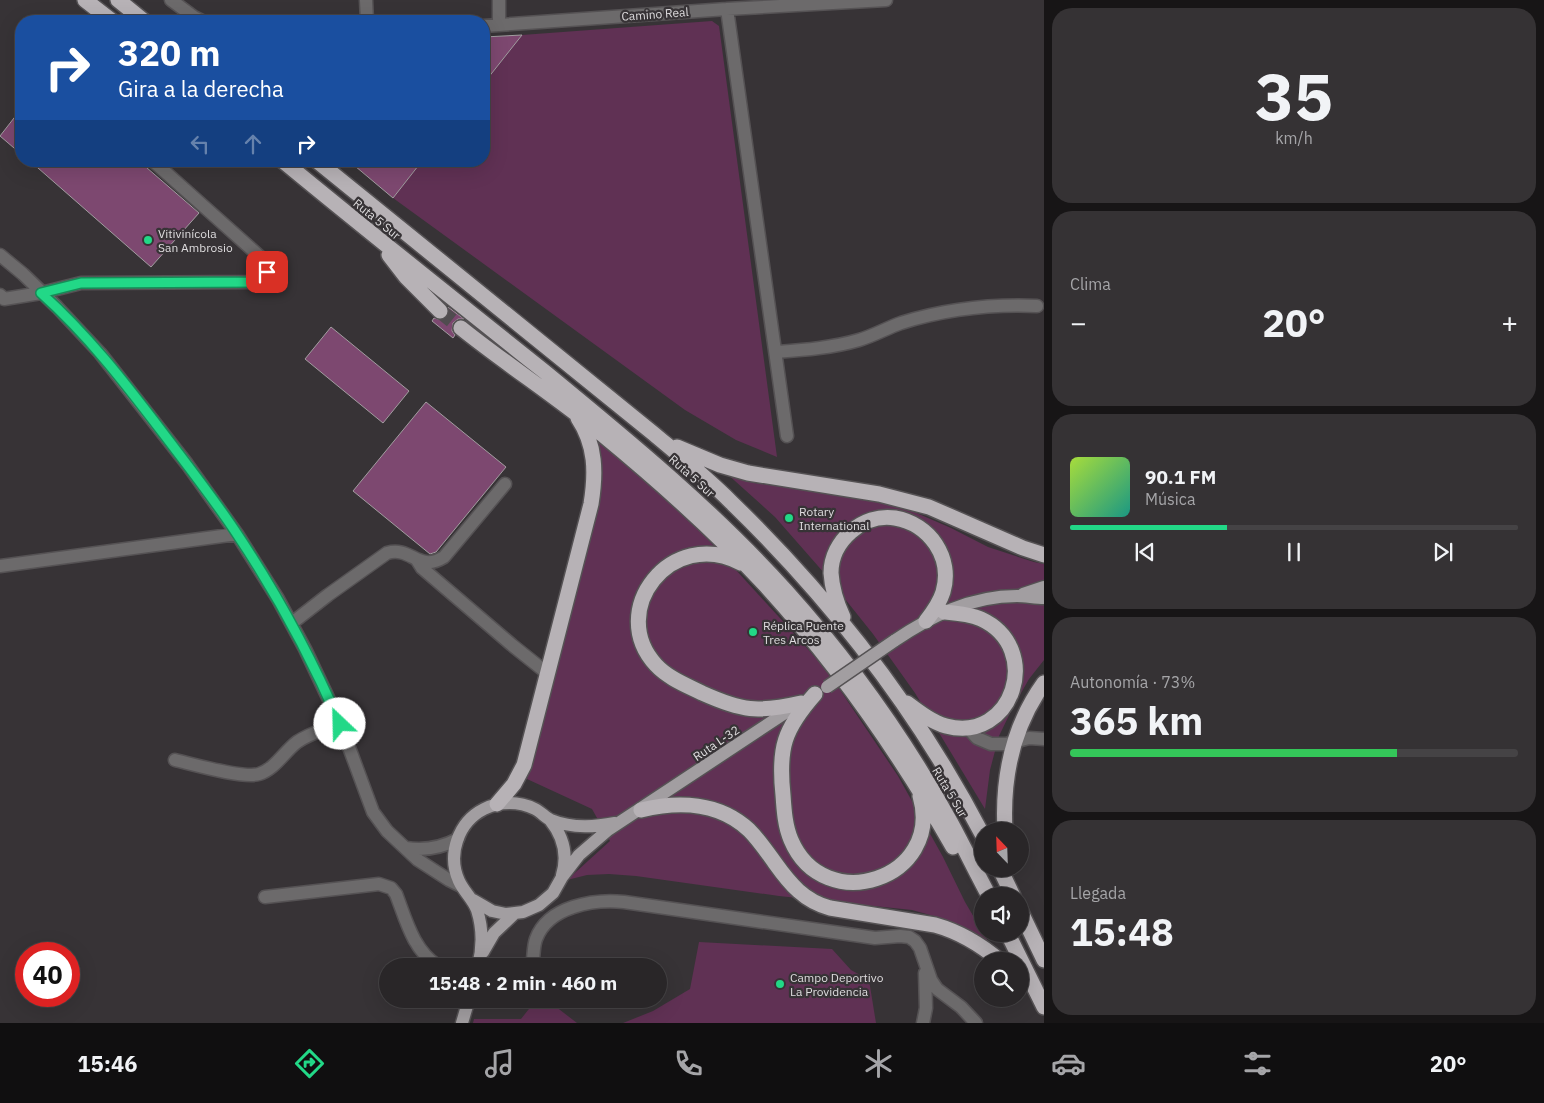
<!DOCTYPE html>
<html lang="es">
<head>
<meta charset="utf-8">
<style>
	body { margin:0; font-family:"IBM Plex Sans",sans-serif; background:#353234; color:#f1f3f6; height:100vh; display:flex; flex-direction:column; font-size:19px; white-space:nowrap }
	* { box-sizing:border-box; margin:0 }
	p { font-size:16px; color:#a5a5a8 }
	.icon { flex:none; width:28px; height:28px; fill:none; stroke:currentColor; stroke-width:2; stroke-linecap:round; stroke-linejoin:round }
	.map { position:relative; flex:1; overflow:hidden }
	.sheet { display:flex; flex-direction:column; gap:8px; padding:8px; background:#171516; width:500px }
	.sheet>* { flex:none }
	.guide { position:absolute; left:15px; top:15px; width:475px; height:152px; border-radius:20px; box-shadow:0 5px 20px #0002,0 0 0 1px #454345; background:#1a4fa0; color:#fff; overflow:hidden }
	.needle { width:32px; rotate:337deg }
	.controls { position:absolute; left:974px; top:822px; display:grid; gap:10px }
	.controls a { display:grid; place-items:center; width:55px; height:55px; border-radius:50%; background:#292628; box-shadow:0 5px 20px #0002,0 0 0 1px #454345; font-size:25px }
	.speed { position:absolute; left:15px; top:942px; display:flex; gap:10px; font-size:25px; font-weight:700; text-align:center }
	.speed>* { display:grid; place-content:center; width:65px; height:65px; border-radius:50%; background:#292628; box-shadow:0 5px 20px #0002,0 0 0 1px #454345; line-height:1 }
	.speed .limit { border:8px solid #d22; background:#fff; color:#111 }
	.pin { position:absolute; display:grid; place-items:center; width:42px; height:42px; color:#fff; margin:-21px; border-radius:10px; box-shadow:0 2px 8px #0006 }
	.me { position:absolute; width:55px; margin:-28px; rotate:336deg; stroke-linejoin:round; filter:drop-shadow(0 0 4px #0008) }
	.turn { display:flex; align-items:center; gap:18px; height:105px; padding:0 20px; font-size:22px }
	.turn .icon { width:65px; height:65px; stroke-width:2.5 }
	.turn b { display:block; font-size:35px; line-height:42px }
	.lanes { display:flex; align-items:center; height:48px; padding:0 20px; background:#0003; justify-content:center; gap:25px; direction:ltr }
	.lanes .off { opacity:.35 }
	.big { font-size:38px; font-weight:700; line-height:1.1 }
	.sheet .tile { flex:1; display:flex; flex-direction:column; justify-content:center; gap:8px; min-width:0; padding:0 18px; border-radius:20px; background:#353234 }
	.sheet .dial { align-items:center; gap:0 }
	.dial b { font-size:65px; line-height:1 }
	.song { display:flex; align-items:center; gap:15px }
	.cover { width:60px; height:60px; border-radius:8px; background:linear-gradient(135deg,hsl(80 70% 55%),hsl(170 70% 35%)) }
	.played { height:5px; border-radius:2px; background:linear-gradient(90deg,#22d887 35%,#454345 35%) }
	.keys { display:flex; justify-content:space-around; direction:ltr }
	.heat { display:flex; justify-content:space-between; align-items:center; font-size:28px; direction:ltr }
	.charge { height:8px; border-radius:4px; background:linear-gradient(90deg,#34c759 73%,#454345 0) }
	.trip { position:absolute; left:379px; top:958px; width:288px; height:50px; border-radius:25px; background:#292628; box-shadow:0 5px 20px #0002,0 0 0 1px #454345; font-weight:700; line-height:50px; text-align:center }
	.menu { display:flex; height:80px; justify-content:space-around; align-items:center; background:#100f10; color:#a5a5a8 }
	.menu .icon { width:35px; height:35px }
	.menu .current { color:#22d887 }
	.menu b { font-size:22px; color:#f1f3f6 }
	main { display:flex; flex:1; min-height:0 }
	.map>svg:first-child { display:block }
</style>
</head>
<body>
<main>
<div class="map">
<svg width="1044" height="1023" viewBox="0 0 1044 1023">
	<rect width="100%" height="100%" fill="#373336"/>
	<!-- green -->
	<path fill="#603154" d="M712 21 719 26 777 457 736 440 685 410 393 198 422 161H484V83L522 35Z
		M592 433 682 511 789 628 821 664 838 687 898 776 943 857 965 902 989 943 941 918 912 910 779 896 636 876 609 874 587 875 567 880 610 841 592 809 527 779 596 505Z
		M725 472 754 483 829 493 905 508 951 528 988 547 1034 562 1044 564V660L1029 679 1013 707 999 736 990 770 985 809 915 693 873 634 825 574 775 517Z
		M699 942 832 949 851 970 869 980 876 1023H623L653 1011 690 989Z
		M536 1000 551 1003 577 1023H473L474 1019H521Z"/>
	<!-- building -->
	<path fill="#7d4870" stroke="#a29da0" d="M522 35 484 83V37Z
		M21 109V154L0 136Z
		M30 161H139L199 213 151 267Z
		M349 161H422L393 198Z
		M448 307 464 319H458L453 323 452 331 455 335 453 338 432 321 434 318 442 320 446 318 449 313Z
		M331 327 409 391 383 423 305 359Z
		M426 402 506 467 436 552 430 554 353 491Z"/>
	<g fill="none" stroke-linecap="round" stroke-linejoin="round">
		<!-- highway-tunnel -->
		<path stroke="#504c4f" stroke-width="15" stroke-dasharray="15 8" stroke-linecap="butt" d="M440 311 461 328"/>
		<defs>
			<path id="minor" d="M171 0 194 17 202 21
				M366 0 367 21
				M499 0V25
				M727 9 787 436
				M484 26 727 9 886 0
				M0 255 23 274 57 307 100 353 187 464 237 534 278 599 305 649 340 723 373 812 387 831 418 860 449 880 461 886
				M0 295 4 299 41 293 81 283 259 282 267 272 266 262 153 161
				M776 352C803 350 832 348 859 340 873 336 887 328 901 323 946 309 990 304 1037 306
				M417 560 422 568 512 645 547 673
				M0 566 237 534
				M292 623 328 595 387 553C412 546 418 573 444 557L505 484
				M968 728 977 738 991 744H1006L1029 738 1044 739
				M175 760C192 764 244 779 259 774 275 769 284 752 297 742 310 733 326 729 340 723
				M406 848C425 851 441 848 458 839
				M265 897 379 884 391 888 396 894C406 920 413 950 438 966
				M532 966C534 957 533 947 536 939 548 906 594 899 624 902L875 938 900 936 909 937 915 941 920 948 931 980 937 989 961 1007 976 1023
				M480 999 495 1001 507 999
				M923 1023 926 1008 925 973"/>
			<path id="major" d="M1023 594 1044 587
				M894 641C931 616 971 596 1017 596 1026 596 1035 598 1044 598
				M550 820C563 836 568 855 562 875
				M473 900 492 911 506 914 523 912 539 905 553 893 562 877 579 855 608 830 797 705
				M483 952 494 933 514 914
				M478 966C483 947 483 929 477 910 473 899 464 892 459 881 447 855 458 822 484 809 500 801 519 801 535 809 541 812 546 818 551 820 570 828 595 827 615 823
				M462 1023 469 999"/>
			<path id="highway" d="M85 0 112 21
				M118 0 144 21
				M283 161C369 232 457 302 545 372 629 441 713 510 786 591 848 660 906 741 951 823 964 847 976 872 989 896
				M317 161 654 434C680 456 707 478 731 502 831 599 918 711 982 834
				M389 255 406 277 440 311
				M461 328C507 365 557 397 603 435 660 482 716 532 766 586 838 665 900 754 953 847
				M677 447 720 465 748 473 879 494 929 507 1023 548 1044 555
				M741 563C671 526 606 611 656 665 668 678 686 685 702 693 742 711 757 713 801 703
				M843 617C837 604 832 588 831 573 831 541 863 513 895 518 930 524 953 558 943 592 940 602 933 612 926 621
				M815 694C784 729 778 748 783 795 784 810 785 826 791 840 824 918 944 879 920 796
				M907 703C919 712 932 722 946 726 1013 744 1044 648 981 619 970 614 956 613 944 612
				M497 804 514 784 524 765 591 504C596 473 596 445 578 418
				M641 810C678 801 719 802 749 830 759 840 767 852 775 863 790 884 804 901 830 908L935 925C960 932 980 944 1000 961
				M1005 831C1002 778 1013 726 1044 683
				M1000 869 1013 896
				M1020 910 1044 960
				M1008 934 1044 1007"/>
		</defs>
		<!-- minor casing -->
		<use href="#minor" stroke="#555254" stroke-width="15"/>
		<!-- major casing -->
		<use href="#major" stroke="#555254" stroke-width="15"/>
		<!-- highway casing -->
		<use href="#highway" stroke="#555254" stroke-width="18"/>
		<!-- minor -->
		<use href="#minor" stroke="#6c6a6b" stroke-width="12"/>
		<!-- major -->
		<use href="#major" stroke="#a29ea1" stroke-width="12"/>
		<!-- highway -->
		<use href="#highway" stroke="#b7b2b6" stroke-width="15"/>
		<defs>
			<path id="major-bridge" d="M827 687 894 641"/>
		</defs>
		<!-- major-bridge casing -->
		<use href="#major-bridge" stroke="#555254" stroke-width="15" stroke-linecap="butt"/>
		<!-- major-bridge -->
		<use href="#major-bridge" stroke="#a29ea1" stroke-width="12"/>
	</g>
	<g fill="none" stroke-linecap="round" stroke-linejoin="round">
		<defs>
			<path id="route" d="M267 272 259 282 81 283 41 293C88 335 125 383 163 433 188 466 214 499 237 534 277 594 311 657 340 724"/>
		</defs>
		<!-- route casing -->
		<use href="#route" stroke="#168c58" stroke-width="12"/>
		<!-- route -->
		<use href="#route" stroke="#22d887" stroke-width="9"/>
	</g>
	<!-- markers -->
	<g fill="#22d887" stroke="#373336" stroke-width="2">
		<circle cx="148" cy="240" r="5"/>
		<circle cx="789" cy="518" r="5"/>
		<circle cx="753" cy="632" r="5"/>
		<circle cx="780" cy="984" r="5"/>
	</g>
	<g text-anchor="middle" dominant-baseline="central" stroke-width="4.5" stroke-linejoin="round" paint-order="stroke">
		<!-- street labels -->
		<g font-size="12" fill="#dfdddf" stroke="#373336">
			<text transform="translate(655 14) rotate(-4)">Camino Real</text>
			<text transform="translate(377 219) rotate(39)">Ruta 5 Sur</text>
			<text transform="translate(692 476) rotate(42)">Ruta 5 Sur</text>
			<text transform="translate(716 743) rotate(-34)">Ruta L-32</text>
			<text transform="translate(950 792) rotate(59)">Ruta 5 Sur</text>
		</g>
		<!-- poi labels -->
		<g font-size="12" fill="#dfdddf" stroke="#373336" text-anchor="start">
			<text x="158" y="233">Vitivinícola<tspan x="158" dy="14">San Ambrosio</tspan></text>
			<text x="799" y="511">Rotary<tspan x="799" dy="14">International</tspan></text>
			<text x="763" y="625">Réplica Puente<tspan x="763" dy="14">Tres Arcos</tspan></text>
			<text x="790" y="977">Campo Deportivo<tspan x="790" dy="14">La Providencia</tspan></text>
		</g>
	</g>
</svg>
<div class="controls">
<a><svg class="needle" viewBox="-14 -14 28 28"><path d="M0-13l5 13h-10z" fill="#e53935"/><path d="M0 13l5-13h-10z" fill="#a5a5a8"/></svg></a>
<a><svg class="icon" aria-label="sound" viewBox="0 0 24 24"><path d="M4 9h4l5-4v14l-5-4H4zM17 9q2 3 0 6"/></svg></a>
<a><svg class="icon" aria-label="search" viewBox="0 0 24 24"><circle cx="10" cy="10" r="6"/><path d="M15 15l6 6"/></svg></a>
</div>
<div class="speed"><div class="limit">40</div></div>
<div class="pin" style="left:267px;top:272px;background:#d93025"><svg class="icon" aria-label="arrive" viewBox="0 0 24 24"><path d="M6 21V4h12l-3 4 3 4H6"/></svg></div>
<svg class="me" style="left:340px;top:724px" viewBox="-20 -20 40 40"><circle r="19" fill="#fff"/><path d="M0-13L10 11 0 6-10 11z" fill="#22d887"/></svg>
<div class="trip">15:48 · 2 min · 460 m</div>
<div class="guide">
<div class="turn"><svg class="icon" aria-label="right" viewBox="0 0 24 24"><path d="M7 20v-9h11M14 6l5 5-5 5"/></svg><div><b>320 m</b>Gira a la derecha</div></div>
<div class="lanes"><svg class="icon off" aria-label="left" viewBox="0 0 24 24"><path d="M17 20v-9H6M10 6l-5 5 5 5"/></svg><svg class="icon off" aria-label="ahead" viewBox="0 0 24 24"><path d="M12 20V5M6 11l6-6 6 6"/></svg><svg class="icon" aria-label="right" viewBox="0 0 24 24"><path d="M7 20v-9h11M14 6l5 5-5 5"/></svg></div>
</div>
</div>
<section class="sheet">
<div class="tile dial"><b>35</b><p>km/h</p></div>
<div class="tile"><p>Clima</p>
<div class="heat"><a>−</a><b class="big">20°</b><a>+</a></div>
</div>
<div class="tile">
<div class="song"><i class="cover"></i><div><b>90.1 FM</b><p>Música</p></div></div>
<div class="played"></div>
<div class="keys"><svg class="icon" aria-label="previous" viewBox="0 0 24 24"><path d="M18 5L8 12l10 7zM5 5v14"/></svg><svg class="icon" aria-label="pause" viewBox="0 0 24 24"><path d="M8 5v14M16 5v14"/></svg><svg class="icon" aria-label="next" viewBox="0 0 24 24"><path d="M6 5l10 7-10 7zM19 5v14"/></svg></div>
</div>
<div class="tile"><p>Autonomía · 73%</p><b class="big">365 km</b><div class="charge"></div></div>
<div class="tile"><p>Llegada</p><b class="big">15:48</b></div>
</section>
</main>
<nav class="menu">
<b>15:46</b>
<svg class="icon current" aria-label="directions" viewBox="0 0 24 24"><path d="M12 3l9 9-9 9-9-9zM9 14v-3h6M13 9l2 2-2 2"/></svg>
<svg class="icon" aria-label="music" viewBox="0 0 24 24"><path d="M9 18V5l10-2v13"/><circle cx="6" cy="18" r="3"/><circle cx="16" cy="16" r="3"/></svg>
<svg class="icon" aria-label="phone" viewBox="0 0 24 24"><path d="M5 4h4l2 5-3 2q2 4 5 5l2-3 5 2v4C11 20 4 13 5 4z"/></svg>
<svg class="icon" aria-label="climate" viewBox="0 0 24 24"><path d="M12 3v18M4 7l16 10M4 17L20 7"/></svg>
<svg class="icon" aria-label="car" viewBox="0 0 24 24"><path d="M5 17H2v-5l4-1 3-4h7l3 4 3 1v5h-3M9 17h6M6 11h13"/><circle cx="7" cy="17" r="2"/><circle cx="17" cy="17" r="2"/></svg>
<svg class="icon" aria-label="filters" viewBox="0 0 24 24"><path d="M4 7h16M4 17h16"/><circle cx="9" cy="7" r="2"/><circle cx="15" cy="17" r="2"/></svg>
<b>20°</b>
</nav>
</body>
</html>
